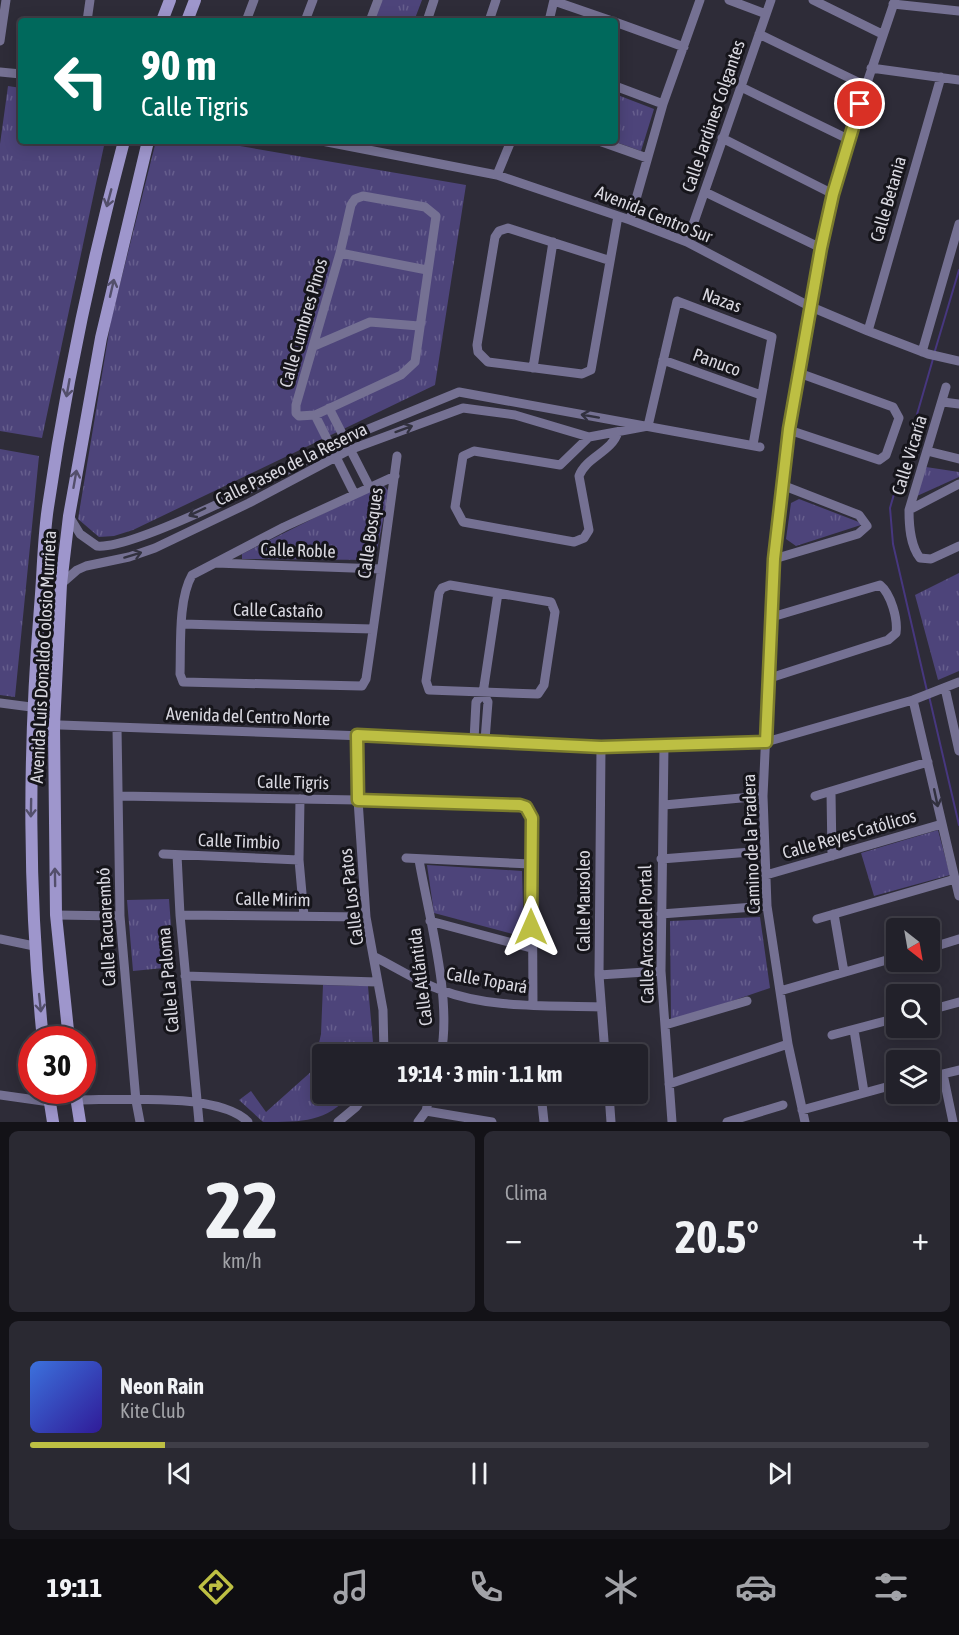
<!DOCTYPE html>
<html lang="es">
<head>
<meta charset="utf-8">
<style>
	body { margin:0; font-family:"Asap Condensed",sans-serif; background:#2a2932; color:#f1f3f6; height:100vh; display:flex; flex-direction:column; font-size:22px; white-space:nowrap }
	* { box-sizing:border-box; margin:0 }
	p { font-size:20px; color:#a2a3a8 }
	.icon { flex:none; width:33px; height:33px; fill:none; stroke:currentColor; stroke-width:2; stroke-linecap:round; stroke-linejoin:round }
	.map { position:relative; height:1122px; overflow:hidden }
	.side { display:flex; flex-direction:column; gap:9px; padding:9px; background:#131217; flex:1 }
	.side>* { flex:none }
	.hud { position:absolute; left:18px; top:18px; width:600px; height:126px; border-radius:6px; box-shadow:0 3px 15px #0003,0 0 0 2px #3f3e47; background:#00695c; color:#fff; overflow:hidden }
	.needle { width:39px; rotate:149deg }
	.buttons { position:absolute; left:886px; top:918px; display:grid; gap:12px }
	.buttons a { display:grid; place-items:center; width:54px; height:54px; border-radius:6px; background:#22212a; box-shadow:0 3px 15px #0003,0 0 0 2px #3f3e47; font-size:30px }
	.speed { position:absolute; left:18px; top:1026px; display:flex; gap:12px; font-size:30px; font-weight:700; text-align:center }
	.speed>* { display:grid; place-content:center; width:78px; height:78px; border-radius:50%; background:#22212a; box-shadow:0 3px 15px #0003,0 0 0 2px #3f3e47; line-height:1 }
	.speed .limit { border:9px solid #d22; background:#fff; color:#111 }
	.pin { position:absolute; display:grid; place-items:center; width:51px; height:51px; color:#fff; margin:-26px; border:3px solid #fff; border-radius:50%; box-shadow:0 2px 6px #0007 }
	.me { position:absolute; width:66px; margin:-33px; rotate:0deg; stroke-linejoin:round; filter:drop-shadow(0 0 4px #0008) }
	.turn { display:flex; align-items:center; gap:21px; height:126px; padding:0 24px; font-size:27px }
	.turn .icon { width:78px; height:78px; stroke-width:2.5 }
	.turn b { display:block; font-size:42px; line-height:51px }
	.big { font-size:45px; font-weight:700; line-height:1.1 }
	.side .widget { flex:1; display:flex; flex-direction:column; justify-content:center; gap:9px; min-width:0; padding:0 21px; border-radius:9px; background:#2a2932 }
	.side .dial { align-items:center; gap:0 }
	.dial b { font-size:78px; line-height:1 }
	.song { display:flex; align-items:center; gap:18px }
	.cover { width:72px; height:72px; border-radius:9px; background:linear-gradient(135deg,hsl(220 70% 55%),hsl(250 70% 35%)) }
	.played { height:6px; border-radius:3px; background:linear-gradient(90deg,#bdbf43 15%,#3f3e47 15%) }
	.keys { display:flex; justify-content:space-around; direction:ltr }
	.heat { display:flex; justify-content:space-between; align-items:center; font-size:33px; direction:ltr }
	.side .tiles { flex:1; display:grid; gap:9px; grid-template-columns:1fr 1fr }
	.widget:last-child { grid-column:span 2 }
	.trip { position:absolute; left:312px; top:1044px; width:336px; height:60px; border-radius:6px; background:#22212a; box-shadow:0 3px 15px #0003,0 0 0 2px #3f3e47; font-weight:700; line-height:60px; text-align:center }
	.tab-bar { display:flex; height:96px; justify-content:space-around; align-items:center; background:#0e0d11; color:#a2a3a8 }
	.tab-bar .icon { width:42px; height:42px }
	.tab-bar .selected { color:#bdbf43 }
	.tab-bar b { font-size:27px; color:#f1f3f6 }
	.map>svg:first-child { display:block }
</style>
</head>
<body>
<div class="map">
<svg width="959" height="1122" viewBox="0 0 959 1122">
	<defs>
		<pattern id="grass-tufts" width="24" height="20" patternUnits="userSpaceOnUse" patternTransform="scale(1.5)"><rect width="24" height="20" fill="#4d447a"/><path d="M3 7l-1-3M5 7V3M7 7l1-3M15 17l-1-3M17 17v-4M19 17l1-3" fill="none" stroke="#665e8d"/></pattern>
	</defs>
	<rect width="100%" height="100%" fill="#2e2c38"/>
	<!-- grass -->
	<path fill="url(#grass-tufts)" d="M381 0H422L414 21H373Z
		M8 86 21 88V141H105L42 438 0 431V144Z
		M615 94 654 109 641 151 613 141Z
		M156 141H211L466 185 435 385 133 530 114 536 99 537 78 519 111 320Z
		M0 449 39 456 15 697 0 695Z
		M926 467 959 472V477L917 496Z
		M382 484 389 491 375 560 242 559V554Z
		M799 499 864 524 796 546 786 539 791 503Z
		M959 573V671L938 680 915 595Z
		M938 830 950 875 874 896 861 853Z
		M427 865 522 871 524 937 434 913Z
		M169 899 174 967 133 971 127 900Z
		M760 917 770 988 671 1022 670 921Z
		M323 985 368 986 373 1042 370 1054H322V1094H351C326 1122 304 1122 263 1122L239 1100 251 1091 266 1112 313 1070 321 1034Z"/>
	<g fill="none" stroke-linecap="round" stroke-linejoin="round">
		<!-- stream -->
		<path stroke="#47377f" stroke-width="2" d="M934 354 959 270
			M927 691 893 544 890 508 933 359
			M929 696 959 825"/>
		<!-- street -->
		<path stroke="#757193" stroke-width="9" d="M729 0 766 14
			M813 0 882 34
			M554 1 612 21
			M893 4 959 11
			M87 21 90 0
			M246 21 254 0
			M305 21 313 0
			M370 21 378 0
			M427 21 434 0
			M489 21 496 0
			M549 21 554 0
			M615 22 684 47
			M759 34 866 86
			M0 41 6 0
			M871 68 959 80
			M0 72 21 74
			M615 86 663 104
			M741 87 848 139
			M722 138 833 194
			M322 141 497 175 630 220 687 242 809 306 868 331 928 354 959 361
			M599 141 647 158
			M497 175 511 141
			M705 192 821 248
			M363 196 425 207 436 216 415 362 401 375 315 415 299 416 296 413V405L340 253 351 205 355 199Z
			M630 220 663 104 700 0
			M687 242 771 0
			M340 253 427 270
			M608 260 508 228 499 231 495 237 477 345 478 352 488 362 582 374 591 370 618 216
			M868 331 941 77
			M314 346 370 322 419 326
			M922 352 959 224
			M663 360 761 395
			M533 368 553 242
			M946 387 909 510C909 526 910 545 920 558L931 559 959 546
			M943 402 959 404
			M329 408 369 486
			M315 415 354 493
			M648 426 677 301 772 337 753 445
			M789 430 879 460 886 455 899 418 893 407 799 373
			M354 435 459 392 760 447
			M589 437 560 465 474 451 463 456 455 507 463 522 574 542 584 538 589 530 579 476C586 457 612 452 618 432
			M927 451 959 459
			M395 476 284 527 192 575C178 599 181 646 180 674L183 682 362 686 366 679C377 605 387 530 397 456
			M909 510 959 484
			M69 516 80 534 97 546C137 550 302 463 344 440
			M774 559 858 534 867 526 859 515 782 485
			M216 563 381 569
			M61 584 77 570 86 566 129 557 155 548 249 503 349 450 463 408 515 415 589 437 648 426
			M450 585 551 602 555 612 544 685 538 694 429 690 426 681 439 593 442 588Z
			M182 624 373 629
			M770 678 888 640 896 633C898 619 891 594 880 585L772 617
			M945 688 959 751
			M483 693 488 702 485 740
			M913 700 959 896
			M0 703 54 710
			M32 724 474 740 601 747 766 742 913 700 959 682
			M117 728 120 916 136 1101 140 1122
			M357 735 358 800 366 917 383 1010 384 1054
			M474 740 476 702 483 693 498 593
			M664 746 661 971 672 1122
			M601 747 599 975 605 1054
			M831 792 832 856
			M118 796 358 800 526 807 532 818 533 1005
			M815 796 928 762
			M300 799 299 860 304 916
			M664 805 763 796
			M163 854 299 860
			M177 855 180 915 199 1122
			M406 858 531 864
			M661 859 765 851
			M419 860C429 917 452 999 441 1054
			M766 875 942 824
			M661 914 767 906
			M834 914 844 972
			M56 915 120 916
			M180 915 366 917
			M817 919 955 879
			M430 921 531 948
			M0 939 34 946
			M930 948 959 939
			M375 957C397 968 418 982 441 990 490 1009 549 1005 600 1007
			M599 975 661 971
			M185 976 377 982
			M780 991 897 957
			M930 1010 959 1002
			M665 1025 747 1001
			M854 1030 864 1092
			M832 1035 897 1018
			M442 1052 459 1054
			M943 1074 953 1122
			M930 1077 959 1070
			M669 1084 788 1044
			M541 1094 544 1122
			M609 1094 611 1122
			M0 1095 50 1102
			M76 1100C118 1100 219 1092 248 1122
			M802 1110 897 1084
			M426 1111 492 1122
			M338 1122 356 1107 366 1094
			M418 1122 426 1111 430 1094
			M727 1122 783 1105
			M805 1122 788 1044 767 906 763 796 774 559 789 430 821 248 848 139 895 0"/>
		<!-- secondary -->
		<path stroke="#9e96cc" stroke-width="12" d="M162 21 170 0
			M187 21 195 0
			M43 1040C28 892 28 755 40 607 43 574 43 540 48 507 66 384 92 261 124 141
			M69 1040 56 915 54 726 61 584 69 516 101 338 148 141
			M48 1090 53 1122
			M75 1090 80 1122"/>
	</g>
	<!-- one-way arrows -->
	<defs><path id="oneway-shaft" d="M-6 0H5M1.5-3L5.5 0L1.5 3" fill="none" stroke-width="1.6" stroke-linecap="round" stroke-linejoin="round" transform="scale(1.5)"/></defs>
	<g stroke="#534f6b">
		<use href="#oneway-shaft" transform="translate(109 198) rotate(105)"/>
		<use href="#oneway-shaft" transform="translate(112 288) rotate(-77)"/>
		<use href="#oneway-shaft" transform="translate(68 388) rotate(100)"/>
		<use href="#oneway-shaft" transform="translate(75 479) rotate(-80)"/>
		<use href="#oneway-shaft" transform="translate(31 808) rotate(91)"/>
		<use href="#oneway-shaft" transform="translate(55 877) rotate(-91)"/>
		<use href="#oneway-shaft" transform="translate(40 1003) rotate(84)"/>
	</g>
	<g stroke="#32313f">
		<use href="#oneway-shaft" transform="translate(590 416) rotate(-170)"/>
		<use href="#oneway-shaft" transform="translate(404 429) rotate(-20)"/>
		<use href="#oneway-shaft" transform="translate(197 512) rotate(155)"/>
		<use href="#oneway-shaft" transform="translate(133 555) rotate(-17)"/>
		<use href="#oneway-shaft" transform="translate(936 798) rotate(78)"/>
	</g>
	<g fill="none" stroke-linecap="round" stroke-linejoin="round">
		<defs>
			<path id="route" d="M531 927 532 818 526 807 520 805 358 800 357 735 601 747 766 742 774 559 789 429 821 248 833 194 860 104"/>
		</defs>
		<!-- route casing -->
		<use href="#route" stroke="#7b7c2c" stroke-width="15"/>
		<!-- route -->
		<use href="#route" stroke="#bdbf43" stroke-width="10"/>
	</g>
	<g text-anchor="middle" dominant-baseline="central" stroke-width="6" stroke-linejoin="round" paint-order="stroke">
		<!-- street labels -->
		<g font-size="18" fill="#d9d8e0" stroke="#16151b">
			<text transform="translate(713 116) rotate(-71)">Calle Jardines Colgantes</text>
			<text transform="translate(888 199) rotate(-74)">Calle Betania</text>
			<text transform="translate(654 214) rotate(22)">Avenida Centro Sur</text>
			<text transform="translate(722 300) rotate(20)">Nazas</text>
			<text transform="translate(303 323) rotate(-74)">Calle Cumbres Pinos</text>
			<text transform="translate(717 362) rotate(20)">Panuco</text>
			<text transform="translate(909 455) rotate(-73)">Calle Vicaría</text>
			<text transform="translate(291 464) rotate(-26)">Calle Paseo de la Reserva</text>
			<text transform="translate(370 533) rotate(-82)">Calle Bosques</text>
			<text transform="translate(298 550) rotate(2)">Calle Roble</text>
			<text transform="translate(278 610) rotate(1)">Calle Castaño</text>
			<text transform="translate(43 657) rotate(-87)">Avenida Luis Donaldo Colosio Murrieta</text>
			<text transform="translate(248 716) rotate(2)">Avenida del Centro Norte</text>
			<text transform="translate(293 782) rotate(1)">Calle Tigris</text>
			<text transform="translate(849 834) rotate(-16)">Calle Reyes Católicos</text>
			<text transform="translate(239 841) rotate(2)">Calle Timbio</text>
			<text transform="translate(751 844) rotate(-92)">Camino de la Pradera</text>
			<text transform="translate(351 897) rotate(-97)">Calle Los Patos</text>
			<text transform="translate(273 899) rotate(1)">Calle Mirim</text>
			<text transform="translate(583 901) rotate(-90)">Calle Mausoleo</text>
			<text transform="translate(106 927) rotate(-93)">Calle Tacuarembó</text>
			<text transform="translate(646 934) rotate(-91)">Calle Arcos del Portal</text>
			<text transform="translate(420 977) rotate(-97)">Calle Atlántida</text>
			<text transform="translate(168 980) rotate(-95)">Calle La Paloma</text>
			<text transform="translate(487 980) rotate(10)">Calle Topará</text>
		</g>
	</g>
</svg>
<div class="buttons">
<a><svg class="needle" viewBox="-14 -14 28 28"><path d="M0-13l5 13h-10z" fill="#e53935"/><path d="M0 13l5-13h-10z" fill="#a2a3a8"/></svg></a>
<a><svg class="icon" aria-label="search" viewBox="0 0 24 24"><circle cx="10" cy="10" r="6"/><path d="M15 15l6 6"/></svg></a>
<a><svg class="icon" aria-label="layers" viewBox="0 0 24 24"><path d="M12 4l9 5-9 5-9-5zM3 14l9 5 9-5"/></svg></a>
</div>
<div class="speed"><div class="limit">30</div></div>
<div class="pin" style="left:860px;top:104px;background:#d93025"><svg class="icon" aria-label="arrive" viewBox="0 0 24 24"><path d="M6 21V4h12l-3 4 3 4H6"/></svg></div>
<svg class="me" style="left:531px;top:927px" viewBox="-20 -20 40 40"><path d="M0-17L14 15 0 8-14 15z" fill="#bdbf43" stroke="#fff" stroke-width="4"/></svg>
<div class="trip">19:14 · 3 min · 1.1 km</div>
<div class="hud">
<div class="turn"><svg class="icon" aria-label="left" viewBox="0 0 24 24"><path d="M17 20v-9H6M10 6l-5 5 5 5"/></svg><div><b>90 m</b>Calle Tigris</div></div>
</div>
</div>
<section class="side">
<div class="tiles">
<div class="widget dial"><b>22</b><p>km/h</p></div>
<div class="widget"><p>Clima</p>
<div class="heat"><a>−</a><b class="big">20.5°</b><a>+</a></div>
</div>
<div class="widget">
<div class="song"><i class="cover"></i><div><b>Neon Rain</b><p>Kite Club</p></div></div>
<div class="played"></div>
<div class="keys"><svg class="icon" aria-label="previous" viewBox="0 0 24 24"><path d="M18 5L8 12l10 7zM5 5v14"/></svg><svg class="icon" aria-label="pause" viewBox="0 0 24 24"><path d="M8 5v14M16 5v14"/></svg><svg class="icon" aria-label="next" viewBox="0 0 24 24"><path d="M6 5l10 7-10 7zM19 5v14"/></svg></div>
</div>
</div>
</section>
<nav class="tab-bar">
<b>19:11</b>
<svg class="icon selected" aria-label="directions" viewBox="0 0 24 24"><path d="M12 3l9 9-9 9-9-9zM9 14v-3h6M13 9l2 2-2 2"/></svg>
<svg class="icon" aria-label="music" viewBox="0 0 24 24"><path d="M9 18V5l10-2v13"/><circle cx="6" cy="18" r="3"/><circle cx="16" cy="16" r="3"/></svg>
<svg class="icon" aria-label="phone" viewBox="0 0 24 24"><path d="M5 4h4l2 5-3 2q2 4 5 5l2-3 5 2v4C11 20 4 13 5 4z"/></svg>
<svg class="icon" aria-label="climate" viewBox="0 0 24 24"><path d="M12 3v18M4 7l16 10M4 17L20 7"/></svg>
<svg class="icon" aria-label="car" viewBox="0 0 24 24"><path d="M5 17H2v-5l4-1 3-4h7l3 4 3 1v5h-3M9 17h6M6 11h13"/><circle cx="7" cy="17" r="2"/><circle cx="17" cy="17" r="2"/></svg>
<svg class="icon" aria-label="filters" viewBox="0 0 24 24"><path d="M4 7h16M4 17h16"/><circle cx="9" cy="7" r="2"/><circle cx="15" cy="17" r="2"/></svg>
</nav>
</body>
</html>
